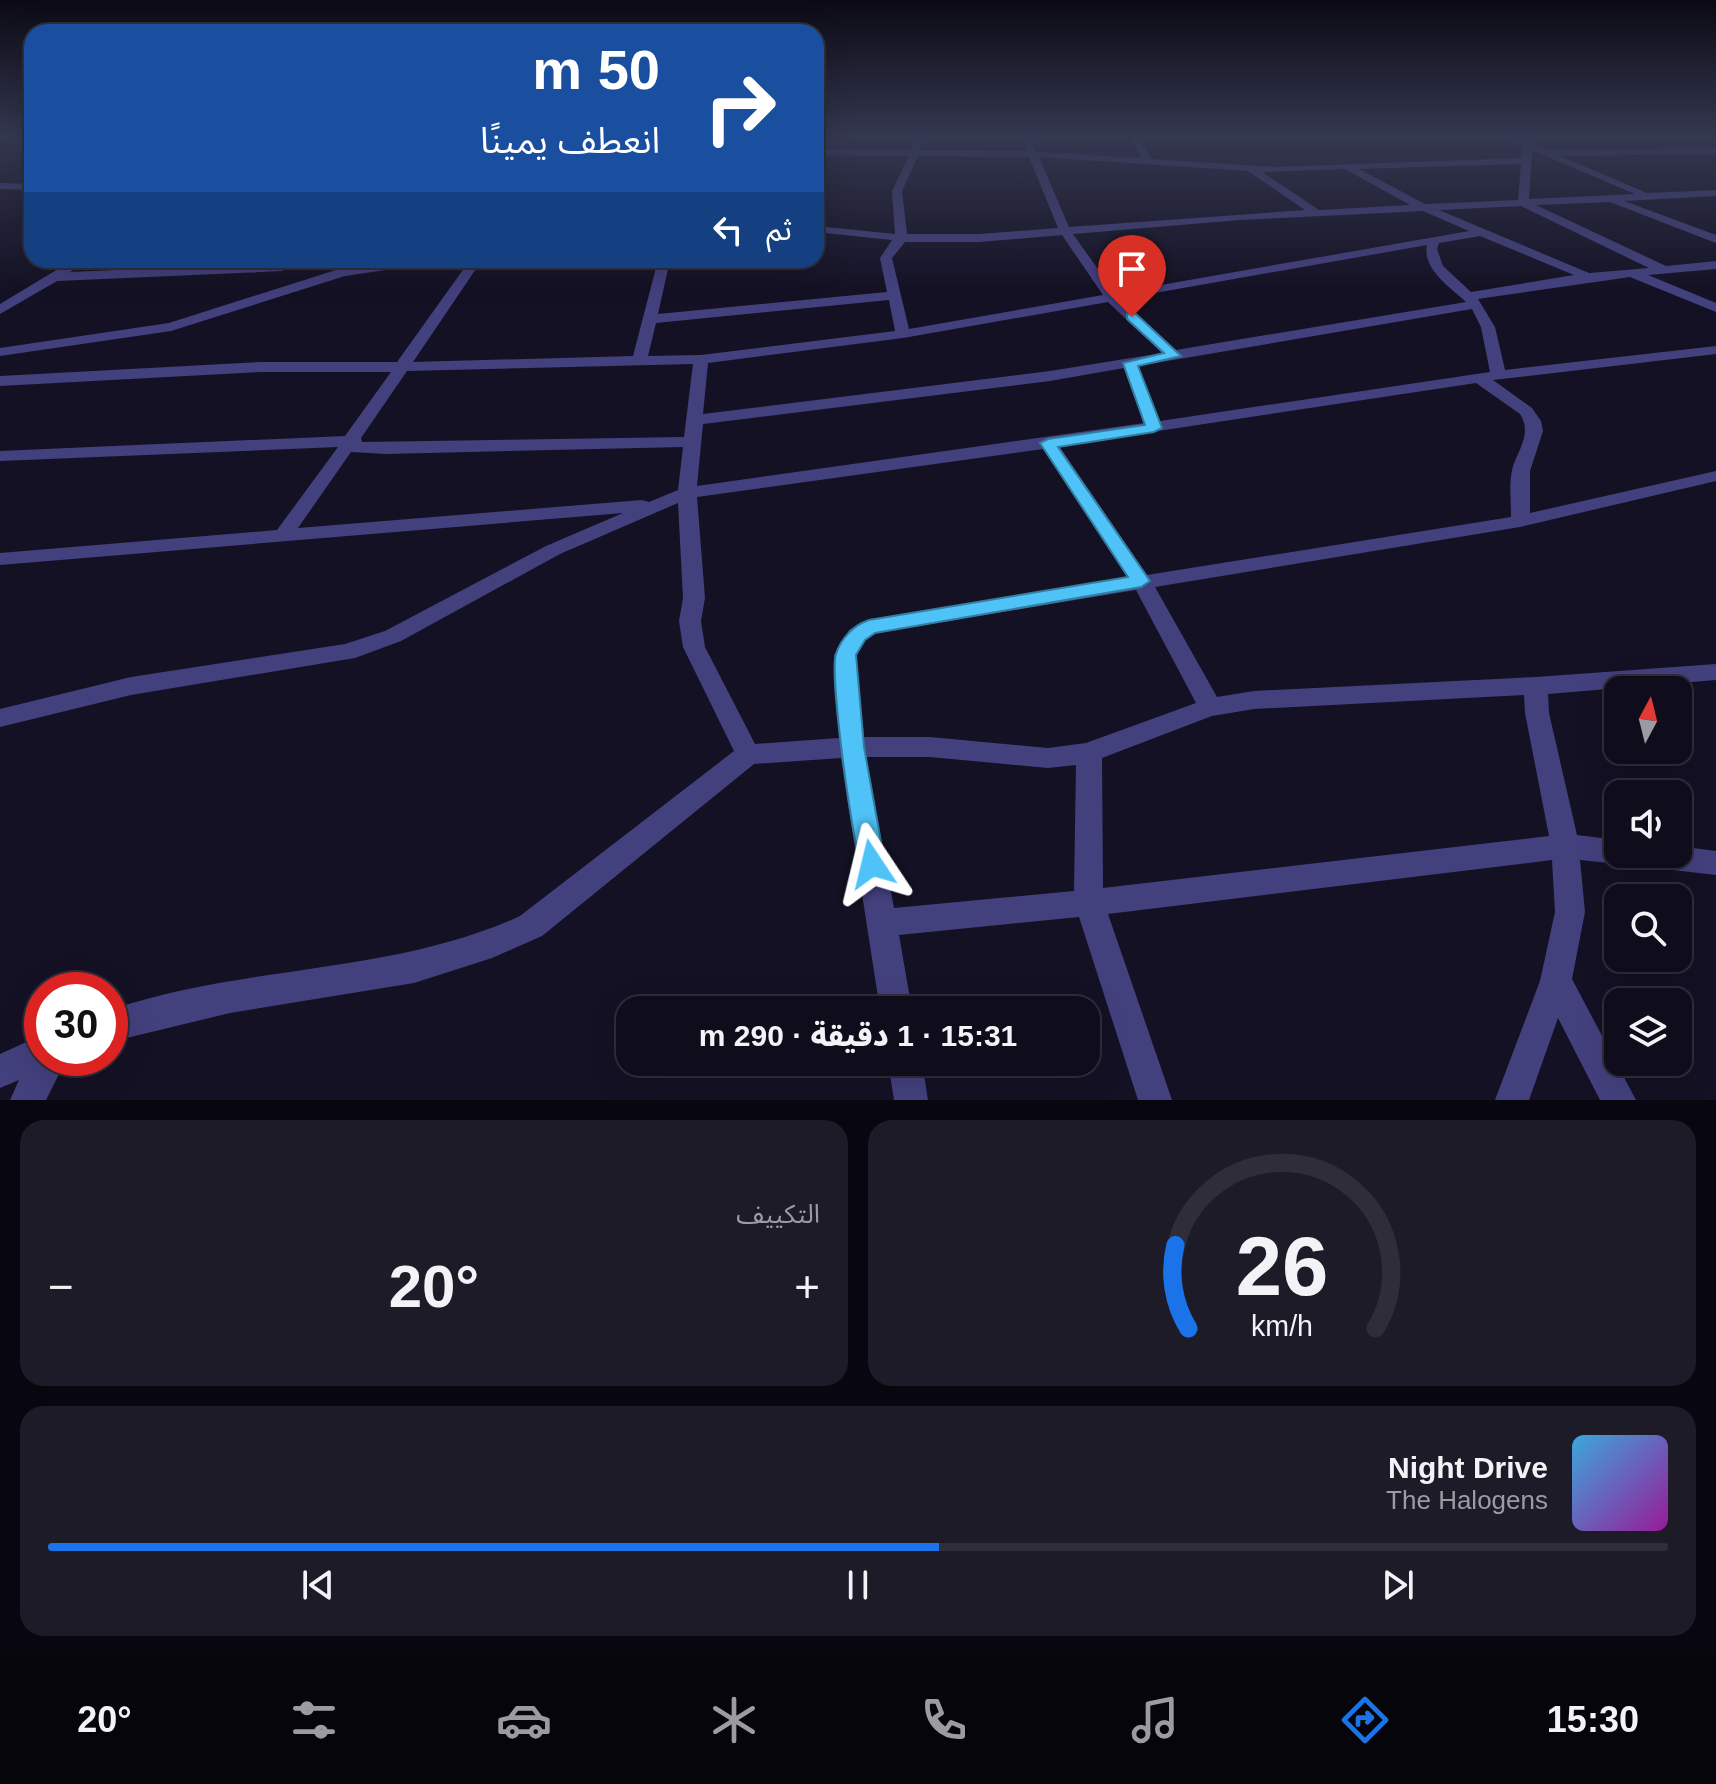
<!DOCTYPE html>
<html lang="ar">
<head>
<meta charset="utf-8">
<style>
	body { margin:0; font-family:Helvetica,"Noto Sans Arabic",sans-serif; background:#1d1b28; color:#f1f3f6; direction:rtl; height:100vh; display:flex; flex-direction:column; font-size:30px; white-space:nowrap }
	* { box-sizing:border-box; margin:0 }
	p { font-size:26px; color:#9b9ca3 }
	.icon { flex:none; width:44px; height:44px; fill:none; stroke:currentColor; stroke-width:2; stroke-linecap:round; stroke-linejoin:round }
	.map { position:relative; height:1100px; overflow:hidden; direction:ltr }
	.drawer { display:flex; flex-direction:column; gap:20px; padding:20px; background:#08070f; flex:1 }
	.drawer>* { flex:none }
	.banner { position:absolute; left:24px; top:24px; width:800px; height:244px; border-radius:24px; box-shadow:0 8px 32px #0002,0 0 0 2px #2f2d3a; direction:rtl; background:#1a4fa0; color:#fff; overflow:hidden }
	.needle { width:52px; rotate:7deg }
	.fabs { position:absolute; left:1604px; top:676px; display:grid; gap:16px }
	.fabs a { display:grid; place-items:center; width:88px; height:88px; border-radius:16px; background:#0f0d1b; box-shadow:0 8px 32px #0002,0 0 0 2px #2f2d3a; font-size:40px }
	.speed { position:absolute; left:24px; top:972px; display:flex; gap:16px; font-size:40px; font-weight:700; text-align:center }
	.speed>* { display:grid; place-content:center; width:104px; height:104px; border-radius:50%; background:#0f0d1b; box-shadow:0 8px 32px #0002,0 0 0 2px #2f2d3a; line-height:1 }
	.speed .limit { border:12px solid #d22; background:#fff; color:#111 }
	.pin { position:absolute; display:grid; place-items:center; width:68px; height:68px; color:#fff; margin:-82px -34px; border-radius:50% 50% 50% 0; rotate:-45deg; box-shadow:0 0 8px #0007 }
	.pin .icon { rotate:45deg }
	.me { position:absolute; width:88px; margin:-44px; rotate:350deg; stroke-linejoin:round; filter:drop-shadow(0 0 6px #0008) }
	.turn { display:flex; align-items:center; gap:28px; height:168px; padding:0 32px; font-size:36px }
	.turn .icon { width:104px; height:104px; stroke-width:2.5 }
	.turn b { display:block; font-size:56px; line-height:68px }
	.then { display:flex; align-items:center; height:76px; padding:0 32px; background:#0003; gap:16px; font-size:30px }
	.big { font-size:60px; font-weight:800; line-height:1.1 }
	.drawer .tile { flex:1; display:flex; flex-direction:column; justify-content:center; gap:12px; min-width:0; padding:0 28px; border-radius:24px; background:#1d1b28 }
	.drawer .dial { align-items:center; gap:0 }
	.dial svg { height:208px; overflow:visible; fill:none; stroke:#2f2d3a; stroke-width:7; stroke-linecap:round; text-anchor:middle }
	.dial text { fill:#f1f3f6; stroke:none }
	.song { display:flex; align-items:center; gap:24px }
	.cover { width:96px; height:96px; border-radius:12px; background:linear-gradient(135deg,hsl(200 70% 55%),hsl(300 70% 35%)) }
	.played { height:8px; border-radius:4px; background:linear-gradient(90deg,#1a73e8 55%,#2f2d3a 55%) }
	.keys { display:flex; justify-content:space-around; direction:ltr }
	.heat { display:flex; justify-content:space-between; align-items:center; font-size:44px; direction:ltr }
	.drawer .tiles { flex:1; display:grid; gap:20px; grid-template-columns:1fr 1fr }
	.tile:last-child { grid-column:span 2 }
	.trip { position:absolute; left:616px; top:996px; width:484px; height:80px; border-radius:24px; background:#0f0d1b; box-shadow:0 8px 32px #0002,0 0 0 2px #2f2d3a; font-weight:800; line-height:80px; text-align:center; direction:rtl }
	.dock { display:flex; height:128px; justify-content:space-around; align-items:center; background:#06050b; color:#9b9ca3 }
	.dock .icon { width:56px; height:56px }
	.dock .on { color:#1a73e8 }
	.dock b { font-size:36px; color:#f1f3f6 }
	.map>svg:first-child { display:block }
</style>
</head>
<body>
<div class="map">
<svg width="1716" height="1100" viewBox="0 0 1716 1100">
	<rect width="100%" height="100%" fill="#141124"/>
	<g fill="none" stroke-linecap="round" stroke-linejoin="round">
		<!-- minor -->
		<path fill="#43407e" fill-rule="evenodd" d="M0 136H9L0 141Z
			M913 136H922L920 150 1027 151 1021 136H1030L1036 152 1142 158 1128 136H1137L1152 159 1274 167 1521 158 1523 146 1504 136H1516L1547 150 1716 148V154L1560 156 1647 193 1716 190V196L1624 201 1716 235V243L1610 202 1536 205 1666 266 1716 261V269L1648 275 1716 303V312L1630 277 1478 299 1495 327 1505 370 1716 346V354L1493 380 1532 408 1541 421 1543 431 1530 471V513L1716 471V481L1520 527 1155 587 1217 697 1254 691 1536 677 1716 664V680L1548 694 1549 713 1577 835 1618 840V854H1678V846L1716 851V875L1638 866 1627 861 1618 864 1580 860 1585 912 1572 979 1636 1100H1600L1558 1018 1529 1100H1495L1540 981 1555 912 1552 860 1108 914 1172 1100H1138L1079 917 899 935 912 1010H880L841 758 754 764 542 936 492 958 414 983 230 1013 110 1042V1010C244 964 390 975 520 916L734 751 683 647 679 621 683 598 678 503 560 554 401 641 355 658 131 695 0 727V709L131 677 345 644 385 631 546 546 623 513 0 565V553L277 530 338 447 0 461V451L345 436 391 372H260L0 386V376L260 362H397L470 260H482L413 362 633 356 658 260H670L658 314 887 292 880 258 892 240 816 232V226L895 234 892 191 909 156 816 155V149L911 150ZM1532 150 1635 194 1529 199ZM918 156 1029 157 1058 228 979 234H907L902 191ZM1039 157 1248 171 1305 210 1069 227ZM1521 164 1518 200 1425 204 1359 169ZM1345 169 1410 205 1319 210 1262 172ZM1522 206 1523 207 1649 268 1589 273 1439 210ZM1423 211 1469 231 1115 293 1073 234 1240 220ZM1062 235 1103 295 909 329 892 258 905 242H979ZM1480 236 1574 275 1471 292 1443 266 1437 249 1439 243ZM1427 245C1422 269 1450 287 1466 302L1176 350 1121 299ZM889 300 895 331 701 355 648 356 656 323ZM1108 302 1162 353 1050 371 703 414 708 363 903 338ZM1472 309 1481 327 1490 372 1160 421 1138 366ZM693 364 684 437 362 442 361 438 407 371ZM1124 368 1144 423 697 486 703 424 1050 381ZM1476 383 1520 414C1533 434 1517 451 1512 470 1509 485 1511 502 1511 517L1147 575 1059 446ZM683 447 678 490 649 502 642 500 298 528 351 452 386 454ZM1043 449 1129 578 861 622 849 630 834 655 839 738 755 744 705 647 701 621 705 598 697 497ZM1136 590 1196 703 1086 743 1048 748 930 737H864L856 655 865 640 875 633ZM1524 695 1525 713 1549 836 1103 888 1102 758 1212 716 1254 709ZM866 757H930L1048 768 1076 765 1074 891 894 908Z
			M0 183 32 184V190L0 189Z
			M73 260H88L70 272 282 263 288 267 282 271 57 281 0 314V304Z
			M400 260H432L426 264 345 276 171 331 0 356V348L169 323 339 269Z
			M42 1035V1058H67L46 1100H10L19 1080 0 1088V1054Z
			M888 1062H922L928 1100H894Z"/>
	</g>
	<!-- sky -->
	<linearGradient id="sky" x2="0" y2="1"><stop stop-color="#0b0914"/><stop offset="0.47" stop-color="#343850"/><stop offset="1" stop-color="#343850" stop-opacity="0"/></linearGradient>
	<rect width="1716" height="290" fill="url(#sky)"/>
	<!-- route -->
	<path fill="#4fc3f7" stroke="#337fa1" stroke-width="2" d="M1127 314H1136L1181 356 1138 366 1162 428 1154 432 1058 447 1150 581 1141 587 875 633 865 640 856 655 864 747 885 864 881 872 872 875 863 872C853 850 829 674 836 654 841 638 854 625 869 620L1128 577 1040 443 1048 439 1145 425 1123 363 1164 353 1127 319Z"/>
</svg>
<div class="fabs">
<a><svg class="needle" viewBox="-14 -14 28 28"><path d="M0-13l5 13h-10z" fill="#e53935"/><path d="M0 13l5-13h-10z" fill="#9b9ca3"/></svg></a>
<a><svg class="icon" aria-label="sound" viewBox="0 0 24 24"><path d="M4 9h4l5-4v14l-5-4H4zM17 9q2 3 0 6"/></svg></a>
<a><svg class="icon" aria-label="search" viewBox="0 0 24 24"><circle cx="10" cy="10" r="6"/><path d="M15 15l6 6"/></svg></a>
<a><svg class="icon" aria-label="layers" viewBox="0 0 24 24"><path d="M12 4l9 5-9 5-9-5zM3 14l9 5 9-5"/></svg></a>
</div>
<div class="speed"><div class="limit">30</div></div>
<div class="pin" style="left:1132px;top:317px;background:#d93025"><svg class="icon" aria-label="arrive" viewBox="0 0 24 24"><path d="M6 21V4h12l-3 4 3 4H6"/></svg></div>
<svg class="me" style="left:872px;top:864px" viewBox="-20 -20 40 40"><path d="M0-17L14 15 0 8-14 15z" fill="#4fc3f7" stroke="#fff" stroke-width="4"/></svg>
<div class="trip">15:31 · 1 دقيقة · 290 m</div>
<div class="banner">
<div class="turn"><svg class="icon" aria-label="right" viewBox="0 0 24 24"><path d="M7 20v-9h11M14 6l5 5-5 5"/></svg><div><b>50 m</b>انعطف يمينًا</div></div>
<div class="then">ثم<svg class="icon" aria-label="left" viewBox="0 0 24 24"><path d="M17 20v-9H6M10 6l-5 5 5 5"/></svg></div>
</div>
</div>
<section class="drawer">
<div class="tiles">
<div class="tile dial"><svg viewBox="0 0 100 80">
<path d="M14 69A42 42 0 1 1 86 69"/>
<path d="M14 69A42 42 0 0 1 9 37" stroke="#1a73e8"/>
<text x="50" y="56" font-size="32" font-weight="700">26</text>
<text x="50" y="72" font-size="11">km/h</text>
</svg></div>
<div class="tile"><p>التكييف</p>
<div class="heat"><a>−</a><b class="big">20°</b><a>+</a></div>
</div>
<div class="tile">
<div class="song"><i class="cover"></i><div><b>Night Drive</b><p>The Halogens</p></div></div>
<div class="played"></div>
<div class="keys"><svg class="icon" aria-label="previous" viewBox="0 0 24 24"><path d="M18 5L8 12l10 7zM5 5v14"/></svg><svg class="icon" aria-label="pause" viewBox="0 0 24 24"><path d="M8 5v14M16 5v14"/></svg><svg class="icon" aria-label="next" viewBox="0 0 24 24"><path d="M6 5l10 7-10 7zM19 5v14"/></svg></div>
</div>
</div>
</section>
<nav class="dock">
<b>15:30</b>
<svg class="icon on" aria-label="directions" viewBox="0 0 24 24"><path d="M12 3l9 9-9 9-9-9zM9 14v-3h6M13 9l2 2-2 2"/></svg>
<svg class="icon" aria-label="music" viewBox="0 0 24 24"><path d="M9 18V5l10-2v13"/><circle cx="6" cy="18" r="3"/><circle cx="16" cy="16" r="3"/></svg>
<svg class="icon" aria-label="phone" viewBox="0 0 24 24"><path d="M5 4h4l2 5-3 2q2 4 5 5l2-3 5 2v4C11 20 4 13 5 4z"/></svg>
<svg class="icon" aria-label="climate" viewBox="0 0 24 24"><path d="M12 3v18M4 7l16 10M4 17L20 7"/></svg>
<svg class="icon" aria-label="car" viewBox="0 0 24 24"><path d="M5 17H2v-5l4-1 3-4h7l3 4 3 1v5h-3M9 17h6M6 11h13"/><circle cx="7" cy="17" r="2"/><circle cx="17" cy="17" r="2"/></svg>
<svg class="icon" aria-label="filters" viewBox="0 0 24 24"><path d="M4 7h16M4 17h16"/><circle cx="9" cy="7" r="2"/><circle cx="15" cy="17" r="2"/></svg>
<b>20°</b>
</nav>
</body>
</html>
